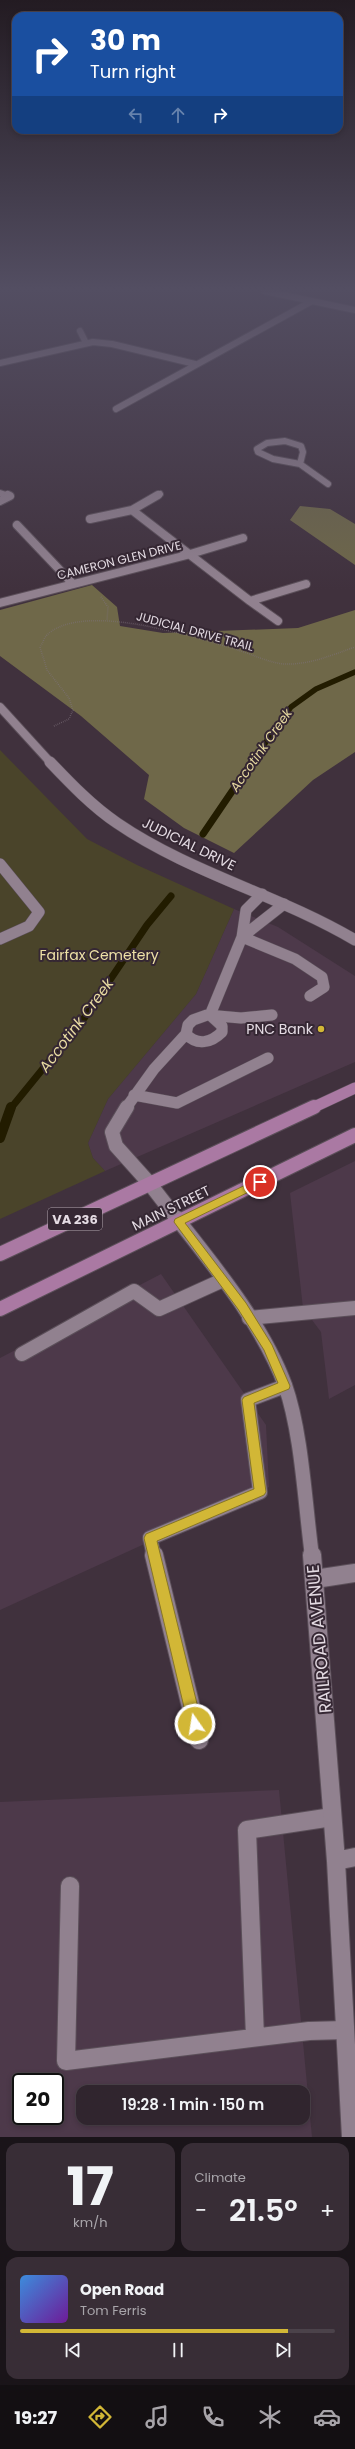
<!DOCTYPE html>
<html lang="en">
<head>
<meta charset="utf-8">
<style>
	body { margin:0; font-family:Poppins,sans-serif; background:#382d36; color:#f1f3f6; height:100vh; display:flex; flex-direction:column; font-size:15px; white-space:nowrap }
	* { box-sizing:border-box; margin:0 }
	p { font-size:13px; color:#a8a5aa }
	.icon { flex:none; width:22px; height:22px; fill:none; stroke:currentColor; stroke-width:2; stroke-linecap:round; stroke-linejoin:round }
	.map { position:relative; height:2137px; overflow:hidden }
	.details { display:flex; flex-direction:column; gap:6px; padding:6px; background:#1a1419; flex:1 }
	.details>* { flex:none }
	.guide { position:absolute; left:12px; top:12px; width:331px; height:122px; border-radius:12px; box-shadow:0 2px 6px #0003,0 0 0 1px #4b424a; background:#1a4fa0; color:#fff; overflow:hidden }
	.speed { position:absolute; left:12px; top:2073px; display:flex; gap:8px; font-size:20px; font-weight:700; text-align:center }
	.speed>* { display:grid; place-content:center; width:52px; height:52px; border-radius:50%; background:#30252e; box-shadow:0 2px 6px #0003,0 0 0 1px #4b424a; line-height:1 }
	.speed .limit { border:2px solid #111; border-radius:6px; background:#fff; color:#111 }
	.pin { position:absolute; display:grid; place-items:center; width:34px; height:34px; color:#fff; margin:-17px; border:2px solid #fff; border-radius:50%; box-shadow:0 1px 4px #0007 }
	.me { position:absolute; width:44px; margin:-22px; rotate:347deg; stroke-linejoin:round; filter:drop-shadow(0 0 3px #0008) }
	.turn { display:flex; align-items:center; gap:14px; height:84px; padding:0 12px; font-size:18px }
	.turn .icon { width:52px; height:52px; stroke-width:2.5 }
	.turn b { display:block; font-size:28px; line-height:34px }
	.lanes { display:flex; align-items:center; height:38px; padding:0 12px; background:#0003; justify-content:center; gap:20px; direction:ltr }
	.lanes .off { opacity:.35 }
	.big { font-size:30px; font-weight:600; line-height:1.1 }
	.details .widget { flex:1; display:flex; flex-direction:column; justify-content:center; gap:6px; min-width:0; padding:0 14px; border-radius:12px; background:#382d36 }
	.details .dial { align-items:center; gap:0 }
	.dial b { font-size:52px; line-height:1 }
	.song { display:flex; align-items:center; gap:12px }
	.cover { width:48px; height:48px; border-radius:6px; background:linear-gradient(135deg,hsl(210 70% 55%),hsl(280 70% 35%)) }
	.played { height:4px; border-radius:2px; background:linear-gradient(90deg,#d2b736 85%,#4b424a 85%) }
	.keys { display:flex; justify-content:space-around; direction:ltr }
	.heat { display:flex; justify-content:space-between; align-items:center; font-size:22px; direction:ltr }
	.details .tiles { flex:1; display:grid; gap:6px; grid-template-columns:1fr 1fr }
	.widget:last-child { grid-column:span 2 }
	.trip { position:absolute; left:76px; top:2085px; width:234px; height:40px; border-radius:12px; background:#30252e; box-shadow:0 2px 6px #0003,0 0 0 1px #4b424a; font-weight:600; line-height:40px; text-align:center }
	.tab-bar { display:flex; height:64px; justify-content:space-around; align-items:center; background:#130f12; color:#a8a5aa }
	.tab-bar .icon { width:28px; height:28px }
	.tab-bar .selected { color:#d2b736 }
	.tab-bar b { font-size:18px; color:#f1f3f6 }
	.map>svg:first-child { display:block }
</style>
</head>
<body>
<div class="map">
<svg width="355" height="2137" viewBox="0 0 355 2137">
	<rect width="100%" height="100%" fill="#40313d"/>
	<!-- built -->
	<path fill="#4d394a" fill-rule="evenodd" d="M234 909 278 927 355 976V1062L105 1171 93 1158 88 1143 108 1099 196 994Z
		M355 1161V1385L329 1399 321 1332 303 1308 290 1193Z
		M161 1274 266 1425 269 1487 0 1610V1358Z
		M279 1790 312 2137H0V1802ZM21 2082H55V2116H21ZM83 2092H303V2118H83Z"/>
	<!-- green -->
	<path fill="#4a442a" d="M0 750 87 839 137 865 234 909 196 994 108 1099 88 1143 93 1158 105 1171 0 1219Z"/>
	<!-- forest -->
	<path fill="#6f6849" d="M300 506 330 509 355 524V565L290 520Z
		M92 585 117 607 120 626 163 633 298 628 355 610V752L313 780 234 853 184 828 144 799 149 775 81 716 0 656V610Z"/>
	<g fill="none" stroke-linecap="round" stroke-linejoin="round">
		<!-- stream-far2 -->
		<path stroke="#221c00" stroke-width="5.5" d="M251 763 291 707 316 689 355 672"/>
		<!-- stream-far1 -->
		<path stroke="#221c00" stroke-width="7" d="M203 834 252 762
			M11 1108 85 1017 147 925 171 896"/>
		<!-- stream -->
		<path stroke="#221c00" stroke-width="10" d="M0 1138 11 1107"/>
		<defs>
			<path id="service-far4" d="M80 331 86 343
				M285 441 301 446 303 452 300 464 273 459 258 452 257 449 267 443Z
				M300 464 328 484
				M0 493 9 496"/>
			<path id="service-far3" d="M0 501 10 496 8 495"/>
			<path id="service-far2" d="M0 864 39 912 29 926 0 939
				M242 937 295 959 322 977 324 987 310 996
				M242 937 284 904
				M210 1015 242 937 246 910 262 894
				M186 1034C197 1046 211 1043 222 1032V1026L210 1015
				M134 1095 177 1103 268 1058
				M126 1108 154 1069 186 1034 188 1025 193 1020 207 1015 241 1018 272 1015"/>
			<path id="service-far1" d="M127 1107 112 1132 116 1146 150 1184
				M249 1318 355 1308
				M22 1354 134 1291 159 1309 223 1280
				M154 1556 150 1538 260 1492 248 1400 285 1386"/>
			<path id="service" d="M154 1555 199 1740
				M70 1886 66 2061 309 2031 345 2030
				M255 2037 247 1830 332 1817"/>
			<path id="minor-far3" d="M264 291 355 310
				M0 363 93 342 112 344 195 364
				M116 409 312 301
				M156 496 160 494"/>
			<path id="minor-far2" d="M158 495 132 510 250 601 306 584
				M90 519 132 510
				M17 525 73 584
				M250 601 278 621
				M0 603 187 555 243 538"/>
			<path id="minor-far1" d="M150 1184C196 1245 259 1314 285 1385 302 1433 305 1505 312 1556"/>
			<path id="minor" d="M312 1555 336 1861 351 2137
				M315 1579 355 1573
				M336 1861 355 1857"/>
			<path id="tertiary-far1" d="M0 707 51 763"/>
			<path id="tertiary" d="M50 762C71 784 92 806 117 823 190 873 279 895 355 940"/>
			<path id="primary-far1" d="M312 1108 355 1088"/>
			<path id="primary" d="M0 1254 314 1107
				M0 1309 355 1135"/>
		</defs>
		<!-- service-far4 casing -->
		<use href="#service-far4" stroke="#5b4f59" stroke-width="8"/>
		<!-- service-far3 casing -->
		<use href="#service-far3" stroke="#5b4f59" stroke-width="10"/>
		<!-- service-far2 casing -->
		<use href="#service-far2" stroke="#5b4f59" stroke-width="12"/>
		<!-- service-far1 casing -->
		<use href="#service-far1" stroke="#5b4f59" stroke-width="16"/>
		<!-- service casing -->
		<use href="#service" stroke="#5b4f59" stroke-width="20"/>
		<!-- minor-far3 casing -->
		<use href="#minor-far3" stroke="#5b4f59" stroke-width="8"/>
		<!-- minor-far2 casing -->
		<use href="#minor-far2" stroke="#5b4f59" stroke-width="10"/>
		<!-- minor-far1 casing -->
		<use href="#minor-far1" stroke="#5b4f59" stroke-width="16"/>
		<!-- minor casing -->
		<use href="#minor" stroke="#5b4f59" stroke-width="20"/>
		<!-- tertiary-far1 casing -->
		<use href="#tertiary-far1" stroke="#5b4f59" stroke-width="10"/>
		<!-- tertiary casing -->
		<use href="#tertiary" stroke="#5b4f59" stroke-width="12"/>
		<!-- primary-far1 casing -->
		<use href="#primary-far1" stroke="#5b4f59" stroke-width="12"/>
		<!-- primary casing -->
		<use href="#primary" stroke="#5b4f59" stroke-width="16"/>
		<!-- path -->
		<path stroke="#7e727c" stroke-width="1.5" stroke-dasharray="0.5 1.5" stroke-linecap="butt" d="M101 597 108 607 107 620
			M54 726 69 719 73 710 69 698 47 670 40 647C43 643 44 637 48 634 86 601 197 638 241 651 256 656 270 663 285 664 309 665 332 655 355 647"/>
		<!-- service-far4 -->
		<use href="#service-far4" stroke="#91818f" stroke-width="6"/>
		<!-- service-far3 -->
		<use href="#service-far3" stroke="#91818f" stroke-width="8"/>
		<!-- service-far2 -->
		<use href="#service-far2" stroke="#91818f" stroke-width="11"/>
		<!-- service-far1 -->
		<use href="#service-far1" stroke="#91818f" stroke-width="14"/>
		<!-- service -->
		<use href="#service" stroke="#91818f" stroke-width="18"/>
		<!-- minor-far3 -->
		<use href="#minor-far3" stroke="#91818f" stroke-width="6"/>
		<!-- minor-far2 -->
		<use href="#minor-far2" stroke="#91818f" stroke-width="8"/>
		<!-- minor-far1 -->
		<use href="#minor-far1" stroke="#91818f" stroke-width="14"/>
		<!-- minor -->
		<use href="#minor" stroke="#91818f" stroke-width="18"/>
		<!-- tertiary-far1 -->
		<use href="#tertiary-far1" stroke="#91818f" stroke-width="8"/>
		<!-- tertiary -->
		<use href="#tertiary" stroke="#91818f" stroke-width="11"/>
		<!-- primary-far1 -->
		<use href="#primary-far1" stroke="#aa79a3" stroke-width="11"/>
		<!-- primary -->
		<use href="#primary" stroke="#aa79a3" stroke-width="14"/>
	</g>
	<!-- sky -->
	<linearGradient id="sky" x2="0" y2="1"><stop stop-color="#231b22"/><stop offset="0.49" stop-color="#534e62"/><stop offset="1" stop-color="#534e62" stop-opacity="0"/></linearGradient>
	<rect width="355" height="590" fill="url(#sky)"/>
	<!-- route -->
	<path fill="#d2b736" stroke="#887723" d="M260 1178 263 1179V1185L185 1223 246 1303 272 1345 290 1386 289 1389 254 1403 266 1492 264 1495 157 1541 202 1724 200 1729 195 1731 190 1729 188 1724 144 1538 146 1534 254 1489 242 1400 244 1397 278 1383 264 1350 238 1309 174 1222 175 1219Z"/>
	<!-- markers -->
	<circle fill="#d2b736" stroke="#352733" stroke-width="1.5" cx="321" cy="1029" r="4"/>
	<g text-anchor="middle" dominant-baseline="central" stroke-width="4" stroke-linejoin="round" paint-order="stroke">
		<!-- far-street labels -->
		<g font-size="12" fill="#e4dbe3" stroke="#352733">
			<text transform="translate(119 560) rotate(-14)">CAMERON GLEN DRIVE</text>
			<text transform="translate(195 631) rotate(15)">JUDICIAL DRIVE TRAIL</text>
		</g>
		<!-- far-water labels -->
		<g font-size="13" font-style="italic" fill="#e8dba1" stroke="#352733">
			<text transform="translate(261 750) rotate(-55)">Accotink Creek</text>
		</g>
		<!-- shield labels -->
		<rect fill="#352733" stroke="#b0a5ae" stroke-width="1" x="48" y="1208" width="54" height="22" rx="3"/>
		<g font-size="13" font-weight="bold" fill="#e4dbe3">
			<text x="75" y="1219">VA 236</text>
		</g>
		<!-- street labels -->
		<g font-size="14" fill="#e4dbe3" stroke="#352733">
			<text transform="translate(189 844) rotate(26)">JUDICIAL DRIVE</text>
			<text transform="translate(171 1208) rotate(-26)">MAIN STREET</text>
		</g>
		<!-- park labels -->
		<g font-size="14" fill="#ede0a6" stroke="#352733">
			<text x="99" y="955">Fairfax Cemetery</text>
		</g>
		<!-- poi labels -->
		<g font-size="14" fill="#e4dbe3" stroke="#352733" text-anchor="end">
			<text x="313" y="1029">PNC Bank</text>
		</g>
		<!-- water labels -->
		<g font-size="15" font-style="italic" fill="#e8dba1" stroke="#352733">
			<text transform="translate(76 1025) rotate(-53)">Accotink Creek</text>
		</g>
		<!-- near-street labels -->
		<g font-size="17" fill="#e4dbe3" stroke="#352733">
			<text transform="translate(319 1639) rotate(-95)">RAILROAD AVENUE</text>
		</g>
	</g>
</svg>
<div class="speed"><div class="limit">20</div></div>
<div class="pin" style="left:260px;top:1182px;background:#d93025"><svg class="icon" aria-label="arrive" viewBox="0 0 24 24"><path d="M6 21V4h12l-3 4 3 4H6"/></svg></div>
<svg class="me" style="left:195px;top:1724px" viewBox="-20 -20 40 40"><circle r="17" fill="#d2b736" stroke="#fff" stroke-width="3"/><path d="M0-11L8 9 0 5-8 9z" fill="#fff"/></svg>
<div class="trip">19:28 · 1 min · 150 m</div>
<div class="guide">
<div class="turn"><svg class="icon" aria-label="right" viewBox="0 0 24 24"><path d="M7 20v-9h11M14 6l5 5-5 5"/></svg><div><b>30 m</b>Turn right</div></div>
<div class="lanes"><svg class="icon off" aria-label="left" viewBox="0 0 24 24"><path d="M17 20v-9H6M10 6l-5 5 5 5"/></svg><svg class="icon off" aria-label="ahead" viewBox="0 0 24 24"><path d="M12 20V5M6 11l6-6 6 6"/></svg><svg class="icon" aria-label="right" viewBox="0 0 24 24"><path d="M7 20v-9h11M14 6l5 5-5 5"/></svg></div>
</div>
</div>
<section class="details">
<div class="tiles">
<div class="widget dial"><b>17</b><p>km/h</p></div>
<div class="widget"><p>Climate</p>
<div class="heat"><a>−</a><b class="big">21.5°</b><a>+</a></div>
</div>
<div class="widget">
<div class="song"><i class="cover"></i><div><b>Open Road</b><p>Tom Ferris</p></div></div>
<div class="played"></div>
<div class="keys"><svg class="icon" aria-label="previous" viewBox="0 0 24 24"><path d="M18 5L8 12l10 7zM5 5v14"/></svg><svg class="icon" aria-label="pause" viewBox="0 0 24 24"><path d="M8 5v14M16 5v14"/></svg><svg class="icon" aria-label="next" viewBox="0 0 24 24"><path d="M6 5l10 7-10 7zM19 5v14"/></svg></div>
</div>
</div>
</section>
<nav class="tab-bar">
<b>19:27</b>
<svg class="icon selected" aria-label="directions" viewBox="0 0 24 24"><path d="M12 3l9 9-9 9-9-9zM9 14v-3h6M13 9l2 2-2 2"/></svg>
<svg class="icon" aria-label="music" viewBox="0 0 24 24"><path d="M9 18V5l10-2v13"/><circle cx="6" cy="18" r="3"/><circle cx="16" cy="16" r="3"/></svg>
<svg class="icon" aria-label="phone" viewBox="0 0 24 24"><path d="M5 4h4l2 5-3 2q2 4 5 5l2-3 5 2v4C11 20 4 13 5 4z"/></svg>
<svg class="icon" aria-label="climate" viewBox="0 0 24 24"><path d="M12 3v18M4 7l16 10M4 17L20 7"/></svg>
<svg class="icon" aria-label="car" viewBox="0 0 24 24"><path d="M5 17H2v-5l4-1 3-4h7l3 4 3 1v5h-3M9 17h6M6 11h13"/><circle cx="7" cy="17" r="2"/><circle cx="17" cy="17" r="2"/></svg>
</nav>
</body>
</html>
